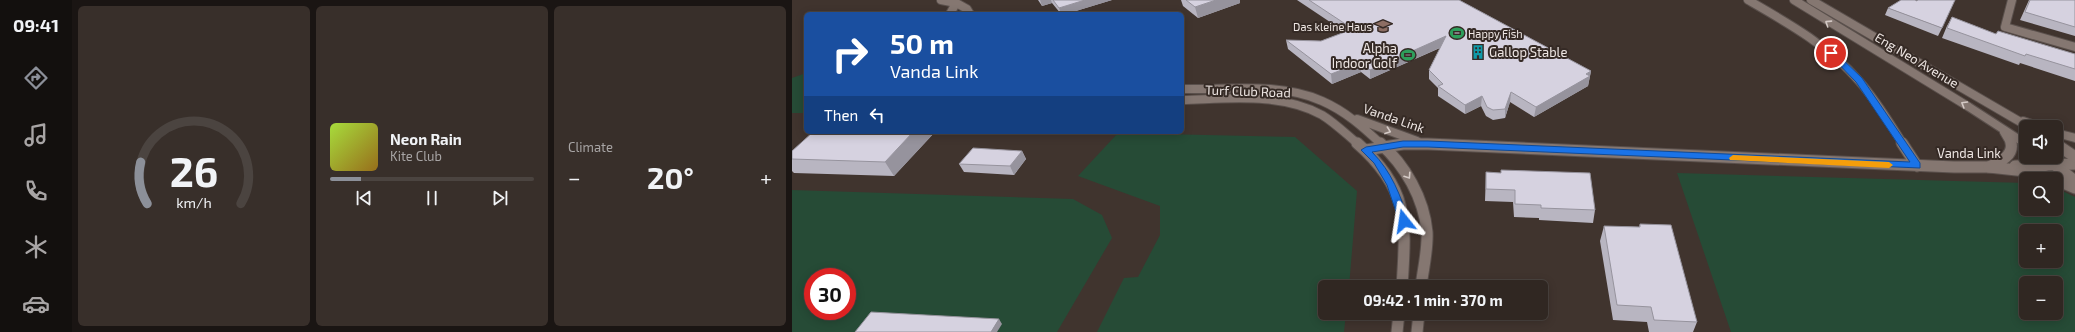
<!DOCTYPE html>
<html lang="en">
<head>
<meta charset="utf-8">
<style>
	body { margin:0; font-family:"Exo 2",sans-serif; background:#382f2a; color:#f1f3f6; height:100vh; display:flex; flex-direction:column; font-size:15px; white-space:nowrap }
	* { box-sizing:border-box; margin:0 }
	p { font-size:13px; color:#a8a5a5 }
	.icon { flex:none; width:22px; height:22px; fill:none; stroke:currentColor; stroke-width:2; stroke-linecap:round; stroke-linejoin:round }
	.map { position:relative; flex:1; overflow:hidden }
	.side { display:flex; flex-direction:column; gap:6px; padding:6px; background:#1a1513; width:720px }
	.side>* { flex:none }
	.banner { position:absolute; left:12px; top:12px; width:380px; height:122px; border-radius:6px; box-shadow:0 2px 10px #0003,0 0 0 1px #4b4440; background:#1a4fa0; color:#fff; overflow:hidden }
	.controls { position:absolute; left:1227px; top:120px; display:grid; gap:8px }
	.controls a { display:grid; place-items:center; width:44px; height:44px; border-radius:6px; background:#302722; box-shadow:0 2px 10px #0003,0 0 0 1px #4b4440; font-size:20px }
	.speed { position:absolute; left:12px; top:268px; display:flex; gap:8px; font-size:20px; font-weight:700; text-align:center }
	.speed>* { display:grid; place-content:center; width:52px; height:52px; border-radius:50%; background:#302722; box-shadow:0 2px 10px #0003,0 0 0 1px #4b4440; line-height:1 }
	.speed .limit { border:6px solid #d22; background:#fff; color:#111 }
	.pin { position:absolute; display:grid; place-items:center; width:34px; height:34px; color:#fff; margin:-17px; border:2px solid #fff; border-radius:50%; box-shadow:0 1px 4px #0007 }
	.me { position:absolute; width:44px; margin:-22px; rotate:345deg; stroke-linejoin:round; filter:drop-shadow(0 0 3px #0008) }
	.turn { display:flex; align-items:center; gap:14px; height:84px; padding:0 20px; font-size:18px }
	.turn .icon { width:52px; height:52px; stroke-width:2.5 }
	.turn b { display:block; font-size:28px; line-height:34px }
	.then { display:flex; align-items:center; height:38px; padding:0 20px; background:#0003; gap:8px; font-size:15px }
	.big { font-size:30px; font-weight:700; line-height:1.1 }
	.side .tile { flex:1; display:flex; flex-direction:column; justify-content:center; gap:6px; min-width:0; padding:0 14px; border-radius:6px; background:#382f2a }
	.side .dial { align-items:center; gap:0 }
	.dial svg { height:104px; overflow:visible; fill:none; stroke:#4b4440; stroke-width:7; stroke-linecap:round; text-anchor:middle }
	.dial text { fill:#f1f3f6; stroke:none }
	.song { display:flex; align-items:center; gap:12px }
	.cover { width:48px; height:48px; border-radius:6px; background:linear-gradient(135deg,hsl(80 70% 55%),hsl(40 70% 35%)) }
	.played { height:4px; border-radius:2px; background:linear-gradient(90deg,#8c9099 15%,#4b4440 15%) }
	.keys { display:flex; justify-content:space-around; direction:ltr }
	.heat { display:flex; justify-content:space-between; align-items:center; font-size:22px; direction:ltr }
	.side .tiles { flex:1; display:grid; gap:6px; grid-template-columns:repeat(3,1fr) }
	.trip { position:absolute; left:526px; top:280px; width:230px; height:40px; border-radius:6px; background:#302722; box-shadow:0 2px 10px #0003,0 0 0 1px #4b4440; font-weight:700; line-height:40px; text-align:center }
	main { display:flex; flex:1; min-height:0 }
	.menu { display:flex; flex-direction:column; width:72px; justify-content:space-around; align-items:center; background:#13100e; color:#a8a5a5 }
	.menu .icon { width:28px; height:28px }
	.menu .active { color:#8c9099 }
	.menu b { font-size:18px; color:#f1f3f6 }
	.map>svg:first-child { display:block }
</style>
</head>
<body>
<main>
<nav class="menu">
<b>09:41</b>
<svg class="icon active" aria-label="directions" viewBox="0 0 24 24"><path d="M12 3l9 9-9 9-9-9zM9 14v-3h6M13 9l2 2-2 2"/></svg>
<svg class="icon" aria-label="music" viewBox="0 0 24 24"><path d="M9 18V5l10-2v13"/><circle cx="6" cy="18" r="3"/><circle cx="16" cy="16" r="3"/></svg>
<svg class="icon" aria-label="phone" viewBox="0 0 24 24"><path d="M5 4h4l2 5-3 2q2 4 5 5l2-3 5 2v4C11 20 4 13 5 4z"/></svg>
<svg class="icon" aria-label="climate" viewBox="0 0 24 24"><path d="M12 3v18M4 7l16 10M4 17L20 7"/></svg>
<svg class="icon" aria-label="car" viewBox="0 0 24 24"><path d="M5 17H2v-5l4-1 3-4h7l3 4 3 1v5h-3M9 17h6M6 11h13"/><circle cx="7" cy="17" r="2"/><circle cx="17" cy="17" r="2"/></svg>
</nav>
<section class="side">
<div class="tiles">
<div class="tile dial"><svg viewBox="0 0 100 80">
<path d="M14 69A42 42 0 1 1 86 69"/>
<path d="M14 69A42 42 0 0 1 9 37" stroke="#8c9099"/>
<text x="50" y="56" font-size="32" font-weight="700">26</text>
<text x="50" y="72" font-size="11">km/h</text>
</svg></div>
<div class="tile">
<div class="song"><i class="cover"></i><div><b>Neon Rain</b><p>Kite Club</p></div></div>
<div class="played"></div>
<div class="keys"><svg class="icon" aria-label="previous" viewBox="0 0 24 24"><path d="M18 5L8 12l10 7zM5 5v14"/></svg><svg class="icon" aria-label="pause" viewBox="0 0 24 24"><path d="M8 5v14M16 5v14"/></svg><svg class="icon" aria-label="next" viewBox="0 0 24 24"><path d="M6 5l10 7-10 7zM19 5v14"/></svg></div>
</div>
<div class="tile"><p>Climate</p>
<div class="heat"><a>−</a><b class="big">20°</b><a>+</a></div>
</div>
</div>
</section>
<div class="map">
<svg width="1283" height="332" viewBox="0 0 1283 332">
	<rect width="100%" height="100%" fill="#40342e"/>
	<!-- green -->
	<path fill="#264b36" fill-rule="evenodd" d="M14 73V113H0V78Z
		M326 133 503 137 565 191 557 287H533V313H554L552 332H305L332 278 346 277 368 235V206L286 176Z
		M885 173 1234 183V209H1264V188L1283 197V332H939ZM1234 231H1264V261H1234ZM1234 283H1264V313H1234Z
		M0 190 281 199 310 215 320 238 265 332H0ZM21 277H55V311H21Z"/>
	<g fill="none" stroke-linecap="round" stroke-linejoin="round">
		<defs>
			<path id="street-far1" d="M149 0 164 3
				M159 0 175 9 178 14
				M956 0C996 23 1037 46 1067 81 1084 100 1097 122 1111 144
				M1220 0 1213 27 1283 47
				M158 14 164 3
				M390 89C435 90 487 82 530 101 553 111 571 127 589 144
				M390 100C435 99 489 92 530 115 543 123 554 134 566 144
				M565 119 625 141"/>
			<path id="street" d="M565 143C618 189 614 223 610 287
				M588 143C613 165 632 198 635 232 636 250 631 269 629 287
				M1110 143 1125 166
				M574 150 611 144H636L1162 167H1205
				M1223 166 1283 164
				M605 332 607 313
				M625 332 627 313"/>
			<path id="secondary-far1" d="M1002 0 1177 107 1234 144
				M1019 0 1237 127
				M1231 121 1248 127
				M1212 132 1219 144
				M1264 133 1283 138"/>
			<path id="secondary" d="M1232 143 1234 144
				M1264 144 1283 157
				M1253 157 1283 181
				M1197 167 1243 172 1262 179
				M1197 167C1207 162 1222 156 1219 143
				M1264 180 1283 188"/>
		</defs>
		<!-- street-far1 casing -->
		<use href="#street-far1" stroke="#5a504c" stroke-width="10"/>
		<!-- street casing -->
		<use href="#street" stroke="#5a504c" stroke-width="13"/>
		<!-- secondary-far1 casing -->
		<use href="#secondary-far1" stroke="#5a504c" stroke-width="10"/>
		<!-- secondary casing -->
		<use href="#secondary" stroke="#5a504c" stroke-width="13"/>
		<!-- street-far1 -->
		<use href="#street-far1" stroke="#857771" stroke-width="8"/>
		<!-- street -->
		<use href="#street" stroke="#857771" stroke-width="11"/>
		<!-- secondary-far1 -->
		<use href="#secondary-far1" stroke="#857771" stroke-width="8"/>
		<!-- secondary -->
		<use href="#secondary" stroke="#857771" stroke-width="11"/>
	</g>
	<!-- wall -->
	<path fill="#b8b5c1" d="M246 0H320L274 14H269L260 3 250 6Z
		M389 0H448V3L406 18 391 6Z
		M505 0H667L799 71 796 86 742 117 718 102 713 118 701 120 694 116 689 106 673 114 646 96V88L637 79V70L648 48 578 79 569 72 540 84 496 49 494 40 529 41 553 32Z
		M1237 0H1283V36L1228 20Z
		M1096 8 1150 28 1146 36 1093 15Z
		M1160 17 1204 34 1283 54V81L1228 63 1227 65 1150 38 1155 26Z
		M143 132 102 176 2 173 0 171V151Z
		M230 151 234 159 222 175 172 172 167 164Z
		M694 172 803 210 801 223 747 220V218L722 217 721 202 693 201Z
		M848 224 905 322 901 332H857L855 322 821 320 808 241 812 226 847 227Z"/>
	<!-- shaded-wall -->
	<path fill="#96939d" d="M248 0H259L260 3 250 6Z
		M293 0H320L274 14H269L267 8Z
		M424 0H448V3L406 18 403 7Z
		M654 36V45L578 79V70Z
		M568 63 569 72 540 84 539 74Z
		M799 71 796 86 742 117 744 107Z
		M719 92 718 102 713 118V109Z
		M690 96 689 106 673 114V105Z
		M121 132H143L102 176 93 162Z
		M230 151 234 159 222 175 218 166Z
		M207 319 210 324 205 332H199Z"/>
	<!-- building -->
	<path fill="#d6d2e0" stroke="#96939d" d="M261 0H293L267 8Z
		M394 0H424L403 7Z
		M517 0H667L799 71 794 74 798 76 744 107 719 92 713 109 701 110 695 107 690 96 673 105 646 86 651 84 637 70 654 36 578 70 568 63 539 74 494 40 529 41 561 29Z
		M1109 0H1123L1125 1 1126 0H1163L1150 28 1096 8Z
		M1238 0H1283V27L1233 12Z
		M86 13V14H76Z
		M1160 17 1204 34 1206 31 1283 54V69L1234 54 1233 56 1155 28Z
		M21 132H121L93 162 0 159V151Z
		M181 148 230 151 218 166 167 164Z
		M709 170 798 173 803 210 749 208V205L723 204V190L694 189V172L709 173Z
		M848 224 879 225 905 322 862 320 859 307 825 305 812 226 848 227Z
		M79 312 207 319 199 332H63Z"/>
	<!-- one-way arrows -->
	<defs><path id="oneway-chevron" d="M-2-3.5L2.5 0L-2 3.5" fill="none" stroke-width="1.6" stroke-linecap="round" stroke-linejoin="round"/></defs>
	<g stroke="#d4cac6">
		<use href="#oneway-chevron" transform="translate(1036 23) rotate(-147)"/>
		<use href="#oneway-chevron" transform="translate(1172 104) rotate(-149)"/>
		<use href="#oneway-chevron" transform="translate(596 131) rotate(20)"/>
		<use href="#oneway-chevron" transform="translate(616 176) rotate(56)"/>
	</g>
	<!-- route -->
	<path fill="#1a73e8" stroke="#114b97" d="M1037 51H1042L1070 78 1128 163V168L636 147H611L580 152C600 172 608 195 617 221L612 225 607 221 595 185 582 163 569 150 574 147 611 141H636L1118 162 1064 82 1037 54Z"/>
	<!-- slow -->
	<path fill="#f59e0b" d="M941 155 1097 162 1101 165 1097 168 938 160 937 158Z"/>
	<!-- icons -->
	<defs>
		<symbol id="school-bare" viewBox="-9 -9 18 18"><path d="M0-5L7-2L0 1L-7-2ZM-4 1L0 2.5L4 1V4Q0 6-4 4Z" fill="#8d6e63" stroke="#352a25" stroke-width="2.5" paint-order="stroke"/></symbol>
		<symbol id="stadium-bare" viewBox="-9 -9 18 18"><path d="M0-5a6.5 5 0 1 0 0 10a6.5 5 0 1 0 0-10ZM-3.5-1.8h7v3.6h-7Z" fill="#2e9e5b" stroke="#352a25" stroke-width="2.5" paint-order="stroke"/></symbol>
		<symbol id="building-bare" viewBox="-9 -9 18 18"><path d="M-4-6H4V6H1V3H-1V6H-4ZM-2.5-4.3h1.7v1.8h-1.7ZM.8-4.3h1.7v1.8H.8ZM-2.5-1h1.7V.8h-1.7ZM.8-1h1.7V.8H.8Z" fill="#0f9aa8" stroke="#352a25" stroke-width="2.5" paint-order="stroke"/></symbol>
	</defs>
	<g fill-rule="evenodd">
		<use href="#school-bare" x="581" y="16" width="20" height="20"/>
		<use href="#stadium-bare" x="655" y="23" width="20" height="20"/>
		<use href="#building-bare" x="676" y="42" width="20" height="20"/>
		<use href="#stadium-bare" x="606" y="45" width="20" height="20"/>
	</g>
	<g text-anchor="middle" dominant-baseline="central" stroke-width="4" stroke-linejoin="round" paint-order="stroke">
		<!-- far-poi labels -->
		<g font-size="11" fill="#eee6e3" stroke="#352a25" text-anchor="end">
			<text x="580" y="26">Das kleine Haus</text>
			<text x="676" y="33" text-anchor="start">Happy Fish</text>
		</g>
		<!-- poi labels -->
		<g font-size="13" fill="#eee6e3" stroke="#352a25" text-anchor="end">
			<text x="605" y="48">Alpha<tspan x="605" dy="15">Indoor Golf</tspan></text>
			<text x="697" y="52" text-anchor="start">Gallop Stable</text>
		</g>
		<!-- street labels -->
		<g font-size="13" fill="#eee6e3" stroke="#352a25">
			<text transform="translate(1125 60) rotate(31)">Eng Neo Avenue</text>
			<text transform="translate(456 91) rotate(2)">Turf Club Road</text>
			<text transform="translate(602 118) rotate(19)">Vanda Link</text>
			<text x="1177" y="153">Vanda Link</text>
		</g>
	</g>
</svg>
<div class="controls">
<a><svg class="icon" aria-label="sound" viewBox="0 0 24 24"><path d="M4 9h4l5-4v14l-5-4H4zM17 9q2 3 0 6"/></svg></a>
<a><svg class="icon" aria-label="search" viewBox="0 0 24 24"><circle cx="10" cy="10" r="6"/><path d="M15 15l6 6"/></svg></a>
<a>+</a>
<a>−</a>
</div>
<div class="speed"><div class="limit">30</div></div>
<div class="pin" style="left:1039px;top:53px;background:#d93025"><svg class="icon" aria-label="arrive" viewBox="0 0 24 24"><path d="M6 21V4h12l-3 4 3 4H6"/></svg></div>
<svg class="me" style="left:612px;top:221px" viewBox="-20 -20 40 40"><path d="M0-17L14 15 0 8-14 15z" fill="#1a73e8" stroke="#fff" stroke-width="4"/></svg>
<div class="trip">09:42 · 1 min · 370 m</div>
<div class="banner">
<div class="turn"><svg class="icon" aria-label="right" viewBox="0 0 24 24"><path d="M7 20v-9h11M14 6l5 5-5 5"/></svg><div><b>50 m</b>Vanda Link</div></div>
<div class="then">Then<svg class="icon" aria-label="left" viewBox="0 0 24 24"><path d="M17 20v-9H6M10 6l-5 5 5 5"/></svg></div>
</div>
</div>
</main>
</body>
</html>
